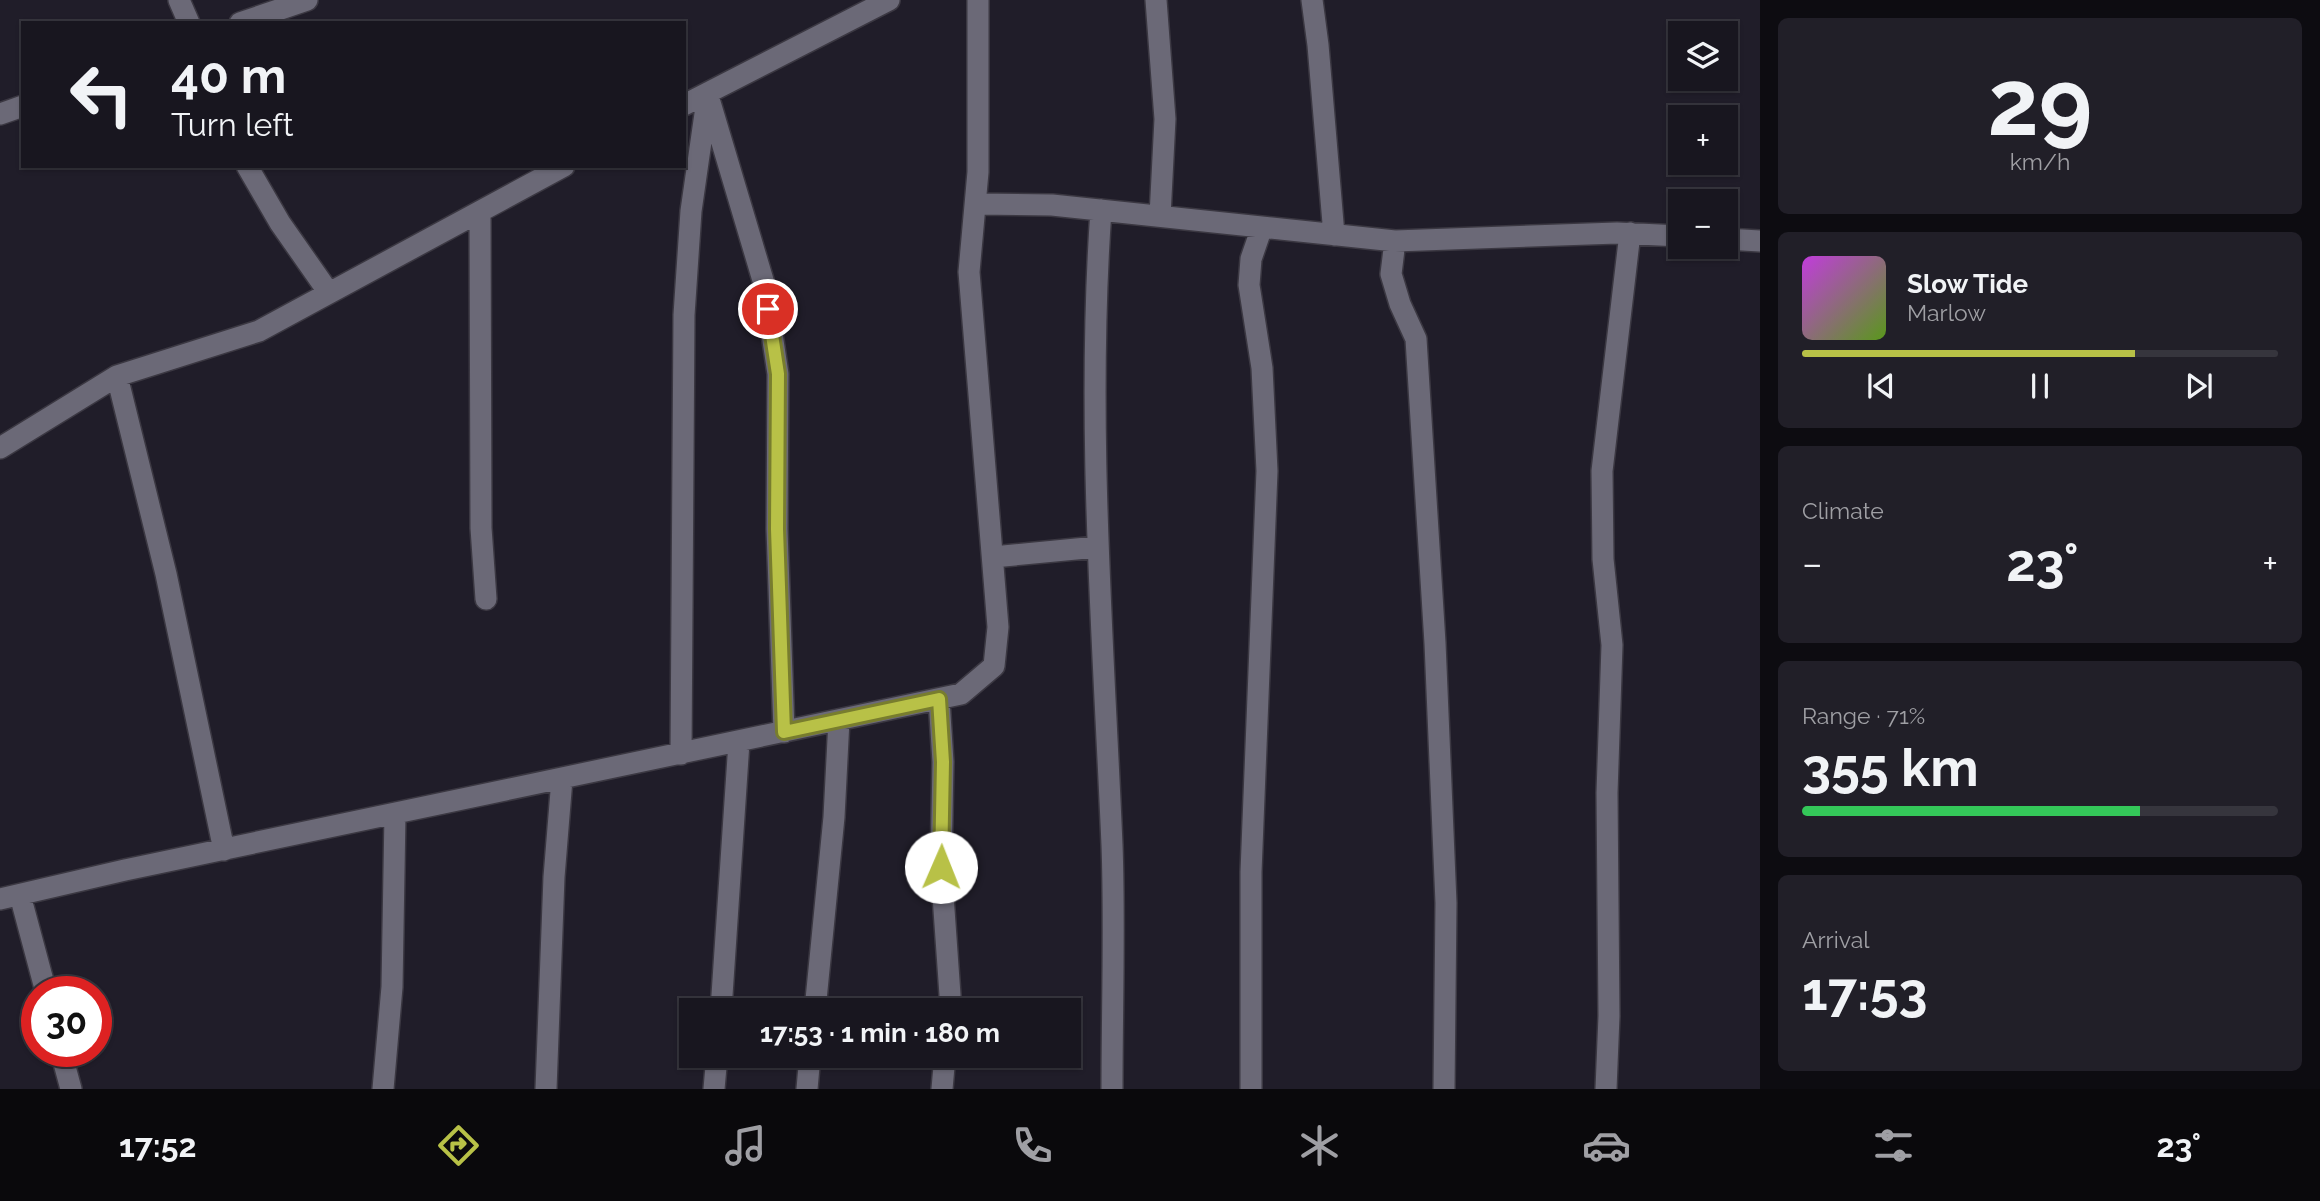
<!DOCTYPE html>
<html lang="en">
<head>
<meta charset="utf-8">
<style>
	body { margin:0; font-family:Raleway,sans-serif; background:#211f28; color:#f1f3f6; height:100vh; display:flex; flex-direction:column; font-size:26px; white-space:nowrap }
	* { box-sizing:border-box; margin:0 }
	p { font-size:23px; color:#9f9fa4 }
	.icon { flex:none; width:38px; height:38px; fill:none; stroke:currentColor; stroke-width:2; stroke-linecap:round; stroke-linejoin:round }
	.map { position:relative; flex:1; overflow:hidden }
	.drawer { display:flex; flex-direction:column; gap:18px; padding:18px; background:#0d0c11; width:560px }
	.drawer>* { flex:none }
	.guide { position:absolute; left:21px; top:21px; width:665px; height:147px; border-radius:0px; box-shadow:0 2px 5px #0004,0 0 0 2px #36353d; background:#18161f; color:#f1f3f6; overflow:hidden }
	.fabs { position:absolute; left:1668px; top:21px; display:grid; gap:14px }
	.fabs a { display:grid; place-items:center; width:70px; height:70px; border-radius:0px; background:#18161f; box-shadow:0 2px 5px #0004,0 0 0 2px #36353d; font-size:35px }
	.speed { position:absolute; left:21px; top:976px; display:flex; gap:14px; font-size:35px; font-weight:700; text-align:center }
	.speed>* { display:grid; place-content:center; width:91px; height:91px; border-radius:50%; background:#18161f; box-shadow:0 2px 5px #0004,0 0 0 2px #36353d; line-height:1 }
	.speed .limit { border:10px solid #d22; background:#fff; color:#111 }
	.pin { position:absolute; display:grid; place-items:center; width:60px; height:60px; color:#fff; margin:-30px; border:4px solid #fff; border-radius:50%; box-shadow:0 2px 7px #0007 }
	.me { position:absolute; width:77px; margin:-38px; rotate:1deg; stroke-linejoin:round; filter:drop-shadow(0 0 5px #0008) }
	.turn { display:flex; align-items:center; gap:24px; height:147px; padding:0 35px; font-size:32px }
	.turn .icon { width:91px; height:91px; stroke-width:2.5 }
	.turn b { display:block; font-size:49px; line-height:60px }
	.big { font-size:52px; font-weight:700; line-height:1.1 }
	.drawer .tile { flex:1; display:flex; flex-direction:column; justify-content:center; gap:10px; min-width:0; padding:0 24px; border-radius:10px; background:#211f28 }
	.drawer .dial { align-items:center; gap:0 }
	.dial b { font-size:91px; line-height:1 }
	.song { display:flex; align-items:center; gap:21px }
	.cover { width:84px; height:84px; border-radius:10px; background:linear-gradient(135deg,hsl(290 70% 55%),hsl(90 70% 35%)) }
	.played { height:7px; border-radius:4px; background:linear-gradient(90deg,#b8c147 70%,#36353d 70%) }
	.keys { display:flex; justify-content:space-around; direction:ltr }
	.heat { display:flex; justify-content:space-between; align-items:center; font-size:38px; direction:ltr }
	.charge { height:10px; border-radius:5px; background:linear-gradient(90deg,#34c759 71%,#36353d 0) }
	.trip { position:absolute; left:679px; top:998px; width:402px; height:70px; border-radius:0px; background:#18161f; box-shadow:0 2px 5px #0004,0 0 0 2px #36353d; font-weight:700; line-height:70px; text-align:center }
	.menu { display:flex; height:112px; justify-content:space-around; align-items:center; background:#0a090c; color:#9f9fa4 }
	.menu .icon { width:49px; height:49px }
	.menu .active { color:#b8c147 }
	.menu b { font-size:32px; color:#f1f3f6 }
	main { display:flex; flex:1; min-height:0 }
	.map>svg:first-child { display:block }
</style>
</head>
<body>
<main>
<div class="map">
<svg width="1760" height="1089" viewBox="0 0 1760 1089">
	<rect width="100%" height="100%" fill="#201d29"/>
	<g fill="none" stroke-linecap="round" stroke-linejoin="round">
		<defs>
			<path id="street" d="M179 0 189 23
				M1156 0 1165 119 1160 216
				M1312 0 1318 45 1334 235
				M240 23 307 0
				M709 99 765 287 778 374 777 529 784 732
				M684 105 889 0
				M0 114 23 106
				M247 166 280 223 329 293
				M976 204 1052 205 1395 241 1617 233 1680 236
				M1101 210C1086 422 1103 634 1112 845 1115 926 1112 1008 1112 1089
				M480 212 481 528 486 599
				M1726 239 1760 241
				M1395 241 1391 274 1400 304 1416 339 1435 643 1446 903 1444 1089
				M117 376 166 574 224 850
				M0 448 117 376 259 331 564 166
				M993 557 1097 547
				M939 699 943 762 941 867 950 995 949 1010
				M681 754 684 315 691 211 708 93
				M20 895 46 992
				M0 899 125 870 961 694 994 666 998 627 969 272 978 172V0
				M721 1010 739 742
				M815 1010 834 817 839 720
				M61 1052 71 1089
				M383 1089 392 987 395 814
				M546 1089 554 877 562 779
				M714 1089 717 1055
				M807 1089 810 1055
				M942 1089 945 1055
				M1251 1089V872L1267 471 1262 368 1249 285 1251 259 1262 227
				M1606 1089 1609 1016 1607 793 1612 645 1603 559 1602 471 1630 233"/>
		</defs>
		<!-- street casing -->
		<use href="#street" stroke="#3b3842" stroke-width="24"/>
		<!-- street -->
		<use href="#street" stroke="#6b6977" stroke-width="21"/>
	</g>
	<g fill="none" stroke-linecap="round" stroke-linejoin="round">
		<defs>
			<path id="route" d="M768 309 778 374 777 529 784 732 939 699 943 762 941 867"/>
		</defs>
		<!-- route casing -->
		<use href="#route" stroke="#787d2e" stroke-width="18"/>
		<!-- route -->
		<use href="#route" stroke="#b8c147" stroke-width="12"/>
	</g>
</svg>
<div class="fabs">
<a><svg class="icon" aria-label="layers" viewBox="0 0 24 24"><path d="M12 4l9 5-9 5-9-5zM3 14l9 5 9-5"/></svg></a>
<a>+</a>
<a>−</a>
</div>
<div class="speed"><div class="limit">30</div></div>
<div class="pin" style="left:768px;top:309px;background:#d93025"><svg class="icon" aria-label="arrive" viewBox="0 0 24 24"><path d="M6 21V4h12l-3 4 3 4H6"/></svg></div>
<svg class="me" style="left:941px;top:867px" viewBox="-20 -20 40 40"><circle r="19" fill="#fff"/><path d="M0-13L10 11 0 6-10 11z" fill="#b8c147"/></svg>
<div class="trip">17:53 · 1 min · 180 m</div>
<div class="guide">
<div class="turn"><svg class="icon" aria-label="left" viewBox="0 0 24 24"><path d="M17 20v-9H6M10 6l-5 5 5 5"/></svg><div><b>40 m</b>Turn left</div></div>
</div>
</div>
<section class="drawer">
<div class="tile dial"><b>29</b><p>km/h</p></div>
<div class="tile">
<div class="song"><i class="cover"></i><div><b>Slow Tide</b><p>Marlow</p></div></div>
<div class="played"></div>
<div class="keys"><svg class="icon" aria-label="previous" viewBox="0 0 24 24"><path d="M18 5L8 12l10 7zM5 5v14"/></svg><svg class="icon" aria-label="pause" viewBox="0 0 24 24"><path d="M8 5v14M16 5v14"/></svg><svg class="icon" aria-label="next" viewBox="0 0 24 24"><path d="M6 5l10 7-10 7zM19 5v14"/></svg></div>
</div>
<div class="tile"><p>Climate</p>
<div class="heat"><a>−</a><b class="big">23°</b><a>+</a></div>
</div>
<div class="tile"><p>Range · 71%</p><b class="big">355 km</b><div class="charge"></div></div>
<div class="tile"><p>Arrival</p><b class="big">17:53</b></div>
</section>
</main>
<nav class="menu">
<b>17:52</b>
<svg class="icon active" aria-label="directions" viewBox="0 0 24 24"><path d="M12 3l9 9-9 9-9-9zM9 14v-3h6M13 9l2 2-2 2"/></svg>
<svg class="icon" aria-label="music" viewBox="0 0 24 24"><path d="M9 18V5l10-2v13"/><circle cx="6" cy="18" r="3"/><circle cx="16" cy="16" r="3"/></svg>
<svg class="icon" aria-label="phone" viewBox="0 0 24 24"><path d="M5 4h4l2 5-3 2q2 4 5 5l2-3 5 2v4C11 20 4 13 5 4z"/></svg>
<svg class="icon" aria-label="climate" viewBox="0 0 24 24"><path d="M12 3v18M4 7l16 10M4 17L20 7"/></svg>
<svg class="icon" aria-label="car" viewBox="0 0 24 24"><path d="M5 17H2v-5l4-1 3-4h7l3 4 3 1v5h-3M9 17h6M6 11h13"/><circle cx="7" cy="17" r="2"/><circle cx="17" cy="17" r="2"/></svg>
<svg class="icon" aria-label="filters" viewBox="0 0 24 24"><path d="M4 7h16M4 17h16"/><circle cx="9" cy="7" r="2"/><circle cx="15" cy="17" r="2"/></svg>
<b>23°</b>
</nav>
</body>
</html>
